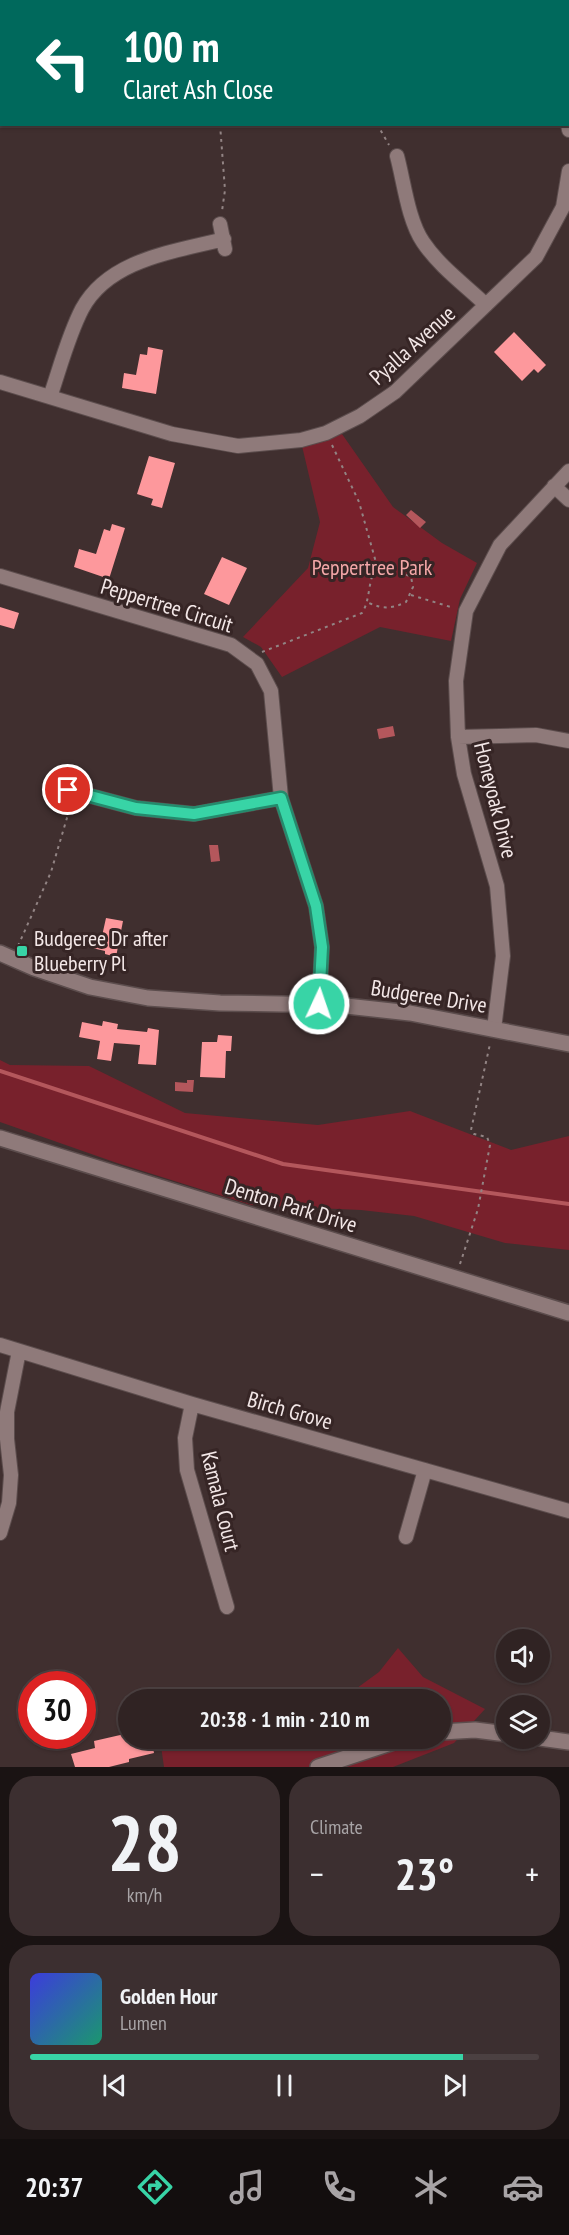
<!DOCTYPE html>
<html lang="en">
<head>
<meta charset="utf-8">
<style>
	body { margin:0; font-family:"PT Sans Narrow",sans-serif; background:#3c2f30; color:#f1f3f6; height:100vh; display:flex; flex-direction:column; font-size:22px; white-space:nowrap }
	* { box-sizing:border-box; margin:0 }
	p { font-size:20px; color:#a8a4a6 }
	.icon { flex:none; width:33px; height:33px; fill:none; stroke:currentColor; stroke-width:2; stroke-linecap:round; stroke-linejoin:round }
	.map { position:relative; height:1767px; overflow:hidden }
	.drawer { display:flex; flex-direction:column; gap:9px; padding:9px; background:#1a1313; flex:1 }
	.drawer>* { flex:none }
	.guide { position:absolute; left:0px; top:0px; width:570px; height:126px; box-shadow:0 2px 4px #0004,0 0 0 2px #4b4041; background:#00695c; color:#fff; overflow:hidden }
	.fabs { position:absolute; left:496px; top:1629px; display:grid; gap:12px }
	.fabs a { display:grid; place-items:center; width:54px; height:54px; border-radius:50%; background:#302323; box-shadow:0 2px 4px #0004,0 0 0 2px #4b4041; font-size:30px }
	.speed { position:absolute; left:18px; top:1671px; display:flex; gap:12px; font-size:30px; font-weight:700; text-align:center }
	.speed>* { display:grid; place-content:center; width:78px; height:78px; border-radius:50%; background:#302323; box-shadow:0 2px 4px #0004,0 0 0 2px #4b4041; line-height:1 }
	.speed .limit { border:9px solid #d22; background:#fff; color:#111 }
	.pin { position:absolute; display:grid; place-items:center; width:51px; height:51px; color:#fff; margin:-26px; border:3px solid #fff; border-radius:50%; box-shadow:0 2px 6px #0007 }
	.me { position:absolute; width:66px; margin:-33px; rotate:3deg; stroke-linejoin:round; filter:drop-shadow(0 0 4px #0008) }
	.turn { display:flex; align-items:center; gap:21px; height:126px; padding:0 24px; font-size:27px }
	.turn .icon { width:78px; height:78px; stroke-width:2.5 }
	.turn b { display:block; font-size:42px; line-height:51px }
	.big { font-size:45px; font-weight:700; line-height:1.1 }
	.drawer .widget { flex:1; display:flex; flex-direction:column; justify-content:center; gap:9px; min-width:0; padding:0 21px; border-radius:24px; background:#3c2f30 }
	.drawer .dial { align-items:center; gap:0 }
	.dial b { font-size:78px; line-height:1 }
	.song { display:flex; align-items:center; gap:18px }
	.cover { width:72px; height:72px; border-radius:9px; background:linear-gradient(135deg,hsl(240 70% 55%),hsl(160 70% 35%)) }
	.played { height:6px; border-radius:3px; background:linear-gradient(90deg,#38d4a6 85%,#4b4041 85%) }
	.keys { display:flex; justify-content:space-around; direction:ltr }
	.heat { display:flex; justify-content:space-between; align-items:center; font-size:33px; direction:ltr }
	.drawer .tiles { flex:1; display:grid; gap:9px; grid-template-columns:1fr 1fr }
	.widget:last-child { grid-column:span 2 }
	.trip { position:absolute; left:118px; top:1689px; width:333px; height:60px; border-radius:30px; background:#302323; box-shadow:0 2px 4px #0004,0 0 0 2px #4b4041; font-weight:700; line-height:60px; text-align:center }
	.menu { display:flex; height:96px; justify-content:space-around; align-items:center; background:#130e0e; color:#a8a4a6 }
	.menu .icon { width:42px; height:42px }
	.menu .on { color:#38d4a6 }
	.menu b { font-size:27px; color:#f1f3f6 }
	.map>svg:first-child { display:block }
</style>
</head>
<body>
<div class="map">
<svg width="569" height="1767" viewBox="0 0 569 1767">
	<rect width="100%" height="100%" fill="#402f2f"/>
	<!-- green -->
	<path fill="#78212c" d="M342 434 393 507 442 543 477 563 460 599 451 641 380 627 282 677 261 647 243 637 308 568 320 522 302 446Z
		M0 1060 10 1065 89 1066 185 1113 318 1125 410 1111 511 1150 569 1136V1250L505 1243 414 1216 361 1210 251 1205 117 1163 0 1122Z
		M398 1648 423 1677 485 1709 454 1743 393 1767H164L160 1739 441 1738V1700L342 1699 379 1672Z"/>
	<!-- water -->
	<path fill="#b4575c" d="M411 510 426 522 420 528 406 515Z
		M393 726 395 736 379 739 377 729Z
		M209 845H218L220 861 211 862Z
		M187 1080H194L193 1092 175 1091V1082L187 1083Z"/>
	<g fill="none" stroke-linecap="round" stroke-linejoin="round">
		<!-- stream -->
		<path stroke="#b4575c" stroke-width="4" d="M11 2 16 0
			M0 5 2 4
			M0 1071 283 1164 569 1204"/>
	</g>
	<!-- building -->
	<path fill="#fd989c" d="M514 332 546 365 538 373 534 369 522 381 494 352Z
		M148 347 163 350 156 394 122 388 124 373 136 375 140 354 147 355Z
		M149 456 175 463 162 508 151 505 153 499 137 494Z
		M112 524 125 528 109 579 74 567 79 549 96 554 104 529 110 531Z
		M222 557 247 568 229 605 204 594Z
		M0 607 19 613 14 629 0 625Z
		M106 918 123 921 116 957 105 954V951L88 947 91 933 102 936Z
		M103 1021 118 1024 117 1029 147 1032 148 1028 159 1030 156 1065 138 1064 140 1045 114 1043 111 1061 97 1059 100 1041 79 1037 82 1022 102 1026Z
		M218 1035 232 1036 231 1051H226L225 1078 200 1077 202 1042H217Z
		M129 1733V1738H151L154 1753 129 1759V1762L109 1767H75L71 1754 95 1748 94 1741Z"/>
	<g fill="none" stroke-linecap="round" stroke-linejoin="round">
		<defs>
			<path id="minor" d="M519 0 520 2
				M568 124 569 130
				M397 156C404 182 408 220 423 242 439 266 465 285 486 305
				M220 224 225 249
				M0 382 172 434 238 446 301 440 326 433 360 416 395 392 536 257 563 207 569 171
				M50 397C60 368 68 336 82 309 109 259 174 252 224 239
				M554 486 569 500
				M0 576 231 645 257 664 271 691 281 798 316 906 322 947 319 1004
				M458 737 536 735 569 741
				M68 790 136 808 194 814 281 798
				M494 1029 503 956 497 886 464 774 458 737 456 681 466 611 500 545 569 471
				M0 1345 192 1404 569 1511
				M192 1404 185 1438 187 1470 227 1607
				M0 1533 9 1503 11 1475 7 1439V1412L19 1351
				M406 1537 425 1470"/>
			<path id="tertiary" d="M278 2 283 0
				M0 118 2 117
				M0 953 34 968 90 987 148 998 220 1003 337 1005 410 1013 569 1044
				M441 1732 475 1730 507 1734
				M540 1738 569 1742
				M318 1767 406 1738"/>
			<path id="secondary" d="M0 1138 569 1313"/>
		</defs>
		<!-- minor casing -->
		<use href="#minor" stroke="#5c4d4d" stroke-width="16"/>
		<!-- tertiary casing -->
		<use href="#tertiary" stroke="#5c4d4d" stroke-width="18"/>
		<!-- secondary casing -->
		<use href="#secondary" stroke="#5c4d4d" stroke-width="18"/>
		<!-- path -->
		<path stroke="#928484" stroke-width="2" stroke-dasharray="3 4.5" stroke-linecap="butt" d="M327 0V2
			M220 124 225 190 222 211
			M377 124 389 145
			M332 445 359 502 377 566
			M411 595 454 608
			M262 652 362 613C371 599 367 581 377 566L399 571 411 577 413 587 406 602C392 609 383 609 369 603
			M18 946 51 872 69 811V805
			M460 1264 478 1209 490 1145 487 1137 474 1134 471 1130 490 1044"/>
		<!-- minor -->
		<use href="#minor" stroke="#8f7a7a" stroke-width="14"/>
		<!-- tertiary -->
		<use href="#tertiary" stroke="#8f7a7a" stroke-width="15"/>
		<!-- secondary -->
		<use href="#secondary" stroke="#8f7a7a" stroke-width="15"/>
	</g>
	<g fill="none" stroke-linecap="round" stroke-linejoin="round">
		<defs>
			<path id="route" d="M68 790 136 808 194 814 281 798 316 906 322 947 319 1004"/>
		</defs>
		<!-- route casing -->
		<use href="#route" stroke="#248a6c" stroke-width="15"/>
		<!-- route -->
		<use href="#route" stroke="#38d4a6" stroke-width="10"/>
	</g>
	<!-- markers -->
	<rect fill="#38d4a6" stroke="#362525" stroke-width="2" x="16" y="945" width="12" height="12" rx="3"/>
	<g text-anchor="middle" dominant-baseline="central" stroke-width="6" stroke-linejoin="round" paint-order="stroke">
		<!-- street labels -->
		<g font-size="22" fill="#f3e7e7" stroke="#362525">
			<text transform="translate(412 345) rotate(-42)">Pyalla Avenue</text>
			<text transform="translate(167 605) rotate(17)">Peppertree Circuit</text>
			<text transform="translate(496 800) rotate(76)">Honeyoak Drive</text>
			<text transform="translate(429 996) rotate(9)">Budgeree Drive</text>
			<text transform="translate(291 1205) rotate(17)">Denton Park Drive</text>
			<text transform="translate(290 1410) rotate(16)">Birch Grove</text>
			<text transform="translate(221 1501) rotate(76)">Kamala Court</text>
		</g>
		<!-- park labels -->
		<g font-size="22" fill="#f4a7a8" stroke="#362525">
			<text x="372" y="567">Peppertree Park</text>
		</g>
		<!-- poi labels -->
		<g font-size="22" fill="#f3e7e7" stroke="#362525" text-anchor="start">
			<text x="34" y="938">Budgeree Dr after<tspan x="34" dy="25">Blueberry Pl</tspan></text>
		</g>
	</g>
</svg>
<div class="fabs">
<a><svg class="icon" aria-label="sound" viewBox="0 0 24 24"><path d="M4 9h4l5-4v14l-5-4H4zM17 9q2 3 0 6"/></svg></a>
<a><svg class="icon" aria-label="layers" viewBox="0 0 24 24"><path d="M12 4l9 5-9 5-9-5zM3 14l9 5 9-5"/></svg></a>
</div>
<div class="speed"><div class="limit">30</div></div>
<div class="pin" style="left:68px;top:790px;background:#d93025"><svg class="icon" aria-label="arrive" viewBox="0 0 24 24"><path d="M6 21V4h12l-3 4 3 4H6"/></svg></div>
<svg class="me" style="left:319px;top:1004px" viewBox="-20 -20 40 40"><circle r="17" fill="#38d4a6" stroke="#fff" stroke-width="3"/><path d="M0-11L8 9 0 5-8 9z" fill="#fff"/></svg>
<div class="trip">20:38 · 1 min · 210 m</div>
<div class="guide">
<div class="turn"><svg class="icon" aria-label="left" viewBox="0 0 24 24"><path d="M17 20v-9H6M10 6l-5 5 5 5"/></svg><div><b>100 m</b>Claret Ash Close</div></div>
</div>
</div>
<section class="drawer">
<div class="tiles">
<div class="widget dial"><b>28</b><p>km/h</p></div>
<div class="widget"><p>Climate</p>
<div class="heat"><a>−</a><b class="big">23°</b><a>+</a></div>
</div>
<div class="widget">
<div class="song"><i class="cover"></i><div><b>Golden Hour</b><p>Lumen</p></div></div>
<div class="played"></div>
<div class="keys"><svg class="icon" aria-label="previous" viewBox="0 0 24 24"><path d="M18 5L8 12l10 7zM5 5v14"/></svg><svg class="icon" aria-label="pause" viewBox="0 0 24 24"><path d="M8 5v14M16 5v14"/></svg><svg class="icon" aria-label="next" viewBox="0 0 24 24"><path d="M6 5l10 7-10 7zM19 5v14"/></svg></div>
</div>
</div>
</section>
<nav class="menu">
<b>20:37</b>
<svg class="icon on" aria-label="directions" viewBox="0 0 24 24"><path d="M12 3l9 9-9 9-9-9zM9 14v-3h6M13 9l2 2-2 2"/></svg>
<svg class="icon" aria-label="music" viewBox="0 0 24 24"><path d="M9 18V5l10-2v13"/><circle cx="6" cy="18" r="3"/><circle cx="16" cy="16" r="3"/></svg>
<svg class="icon" aria-label="phone" viewBox="0 0 24 24"><path d="M5 4h4l2 5-3 2q2 4 5 5l2-3 5 2v4C11 20 4 13 5 4z"/></svg>
<svg class="icon" aria-label="climate" viewBox="0 0 24 24"><path d="M12 3v18M4 7l16 10M4 17L20 7"/></svg>
<svg class="icon" aria-label="car" viewBox="0 0 24 24"><path d="M5 17H2v-5l4-1 3-4h7l3 4 3 1v5h-3M9 17h6M6 11h13"/><circle cx="7" cy="17" r="2"/><circle cx="17" cy="17" r="2"/></svg>
</nav>
</body>
</html>
